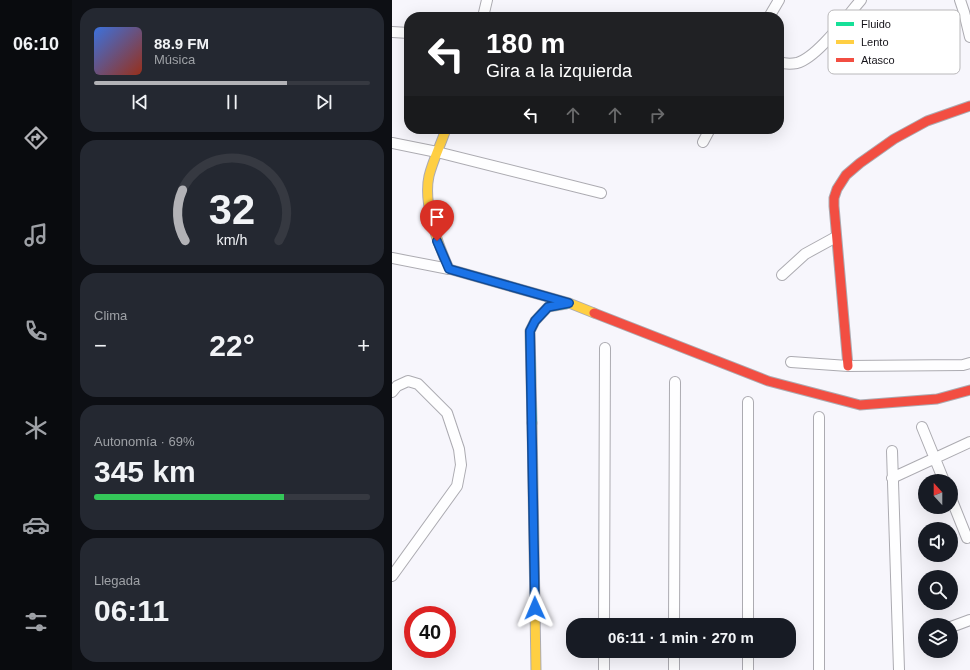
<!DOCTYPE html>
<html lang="es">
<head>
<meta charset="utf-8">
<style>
	body { margin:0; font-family:Arial,sans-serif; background:#242831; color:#f1f3f6; height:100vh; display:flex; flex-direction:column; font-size:15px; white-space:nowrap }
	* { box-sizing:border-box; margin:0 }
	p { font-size:13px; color:#9ea1a6 }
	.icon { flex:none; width:22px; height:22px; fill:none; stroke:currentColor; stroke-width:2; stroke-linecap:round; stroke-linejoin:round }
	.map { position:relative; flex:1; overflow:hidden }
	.details { display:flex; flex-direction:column; gap:8px; padding:8px; background:#0d0f14; width:320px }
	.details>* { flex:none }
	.top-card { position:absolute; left:12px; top:12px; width:380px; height:122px; border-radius:16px; box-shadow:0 4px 16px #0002; background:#202124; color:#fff; overflow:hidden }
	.needle { width:26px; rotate:339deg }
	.fabs { position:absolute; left:526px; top:474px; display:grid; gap:8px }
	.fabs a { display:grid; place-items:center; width:40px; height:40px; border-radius:50%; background:#171b24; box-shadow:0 4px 16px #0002; font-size:20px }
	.speed { position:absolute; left:12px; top:606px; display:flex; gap:8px; font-size:20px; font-weight:700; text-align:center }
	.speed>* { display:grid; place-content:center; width:52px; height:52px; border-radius:50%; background:#171b24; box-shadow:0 4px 16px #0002; line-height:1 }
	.speed .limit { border:6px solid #d22; background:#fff; color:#111 }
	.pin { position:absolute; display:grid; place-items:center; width:34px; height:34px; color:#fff; margin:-41px -17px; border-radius:50% 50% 50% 0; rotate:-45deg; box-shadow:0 0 4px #0007 }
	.pin .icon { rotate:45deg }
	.me { position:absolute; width:44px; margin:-22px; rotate:359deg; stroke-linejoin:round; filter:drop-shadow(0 0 3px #0008) }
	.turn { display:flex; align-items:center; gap:14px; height:84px; padding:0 16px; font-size:18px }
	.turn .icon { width:52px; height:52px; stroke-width:2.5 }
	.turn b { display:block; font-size:28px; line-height:34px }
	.lanes { display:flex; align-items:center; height:38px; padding:0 16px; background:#0003; justify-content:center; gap:20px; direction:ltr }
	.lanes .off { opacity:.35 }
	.big { font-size:30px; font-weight:600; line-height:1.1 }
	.details .card { flex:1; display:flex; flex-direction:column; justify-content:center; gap:6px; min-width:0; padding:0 14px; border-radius:16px; background:#242831 }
	.details .dial { align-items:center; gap:0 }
	.dial svg { height:104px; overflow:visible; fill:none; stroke:#363941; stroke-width:7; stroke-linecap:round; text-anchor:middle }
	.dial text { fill:#f1f3f6; stroke:none }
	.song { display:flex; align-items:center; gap:12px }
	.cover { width:48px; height:48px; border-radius:6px; background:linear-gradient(135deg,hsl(220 70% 55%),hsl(10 70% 35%)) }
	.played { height:4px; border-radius:2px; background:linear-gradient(90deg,#b2b2b6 70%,#363941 70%) }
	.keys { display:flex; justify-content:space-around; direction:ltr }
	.heat { display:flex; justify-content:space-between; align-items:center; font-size:22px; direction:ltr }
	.charge { height:6px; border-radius:3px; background:linear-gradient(90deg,#34c759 69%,#363941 0) }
	.trip { position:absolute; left:174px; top:618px; width:230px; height:40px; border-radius:16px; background:#171b24; box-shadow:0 4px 16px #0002; font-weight:600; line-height:40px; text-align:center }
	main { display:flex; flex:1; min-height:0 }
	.tab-bar { display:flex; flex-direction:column; width:72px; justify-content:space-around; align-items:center; background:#090b0e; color:#9ea1a6 }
	.tab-bar .icon { width:28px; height:28px }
	.tab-bar .active { color:#b2b2b6 }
	.tab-bar b { font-size:18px; color:#f1f3f6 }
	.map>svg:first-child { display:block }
</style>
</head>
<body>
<main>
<nav class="tab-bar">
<b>06:10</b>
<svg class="icon active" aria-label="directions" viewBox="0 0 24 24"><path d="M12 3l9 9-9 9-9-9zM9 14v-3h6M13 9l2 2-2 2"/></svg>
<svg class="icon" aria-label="music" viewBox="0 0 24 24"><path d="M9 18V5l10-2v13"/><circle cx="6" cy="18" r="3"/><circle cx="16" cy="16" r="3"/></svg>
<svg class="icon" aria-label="phone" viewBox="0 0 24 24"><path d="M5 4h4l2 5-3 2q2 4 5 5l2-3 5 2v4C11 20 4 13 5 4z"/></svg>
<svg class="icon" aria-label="climate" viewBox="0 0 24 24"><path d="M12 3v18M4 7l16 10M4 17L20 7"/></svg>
<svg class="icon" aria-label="car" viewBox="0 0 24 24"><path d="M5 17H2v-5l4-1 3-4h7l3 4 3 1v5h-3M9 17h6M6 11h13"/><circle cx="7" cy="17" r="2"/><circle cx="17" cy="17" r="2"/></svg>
<svg class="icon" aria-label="filters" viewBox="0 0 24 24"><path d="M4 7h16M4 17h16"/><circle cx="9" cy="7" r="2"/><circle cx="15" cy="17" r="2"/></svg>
</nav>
<section class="details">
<div class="card">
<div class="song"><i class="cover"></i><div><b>88.9 FM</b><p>Música</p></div></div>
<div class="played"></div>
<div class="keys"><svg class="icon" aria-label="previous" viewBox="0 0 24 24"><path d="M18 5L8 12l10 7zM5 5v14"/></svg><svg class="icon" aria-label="pause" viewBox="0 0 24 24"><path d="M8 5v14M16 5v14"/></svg><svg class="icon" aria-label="next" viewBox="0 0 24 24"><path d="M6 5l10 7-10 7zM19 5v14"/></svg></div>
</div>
<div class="card dial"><svg viewBox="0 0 100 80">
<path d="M14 69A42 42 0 1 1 86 69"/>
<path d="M14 69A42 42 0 0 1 12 30" stroke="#b2b2b6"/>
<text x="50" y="56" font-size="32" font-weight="700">32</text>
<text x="50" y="72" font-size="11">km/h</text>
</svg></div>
<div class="card"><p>Clima</p>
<div class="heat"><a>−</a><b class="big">22°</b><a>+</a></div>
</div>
<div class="card"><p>Autonomía · 69%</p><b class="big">345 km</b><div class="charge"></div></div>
<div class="card"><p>Llegada</p><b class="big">06:11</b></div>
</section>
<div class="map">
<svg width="578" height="670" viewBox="0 0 578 670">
	<rect width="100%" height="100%" fill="#f7f6fc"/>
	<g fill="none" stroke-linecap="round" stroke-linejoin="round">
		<defs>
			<path id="street" d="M568 0 572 12 578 37
				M91 17 95 0
				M377 17 387 0
				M0 32 17 33
				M387 62C393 64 399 64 405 63 426 57 455 16 469 0
				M311 142 318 129
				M0 143 45 152 209 193
				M0 258 57 269
				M390 275 413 254 444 237
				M399 362 456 366 571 365 578 363
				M0 392 5 386 16 381 26 384 55 413 67 449 69 465 65 486 0 576
				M427 417V670
				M530 427 552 481
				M500 451 507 670
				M500 478 578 442
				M559 498 575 538
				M212 625 213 348
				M282 625 283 382
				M356 625V402
				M559 627 578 620
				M212 670V651
				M282 670V651
				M356 670V651"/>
			<path id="fast" d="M140 423 138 331 143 321 156 307 174 304"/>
			<path id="slow" d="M54 129C49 144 41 160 37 176 31 203 46 244 57 269L177 303 202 313
				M140 423 144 670"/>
			<path id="jam" d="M202 313 376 381 468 405 545 399 578 390
				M456 366 442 206V198L445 189 454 175 468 163 502 139 535 121 578 106"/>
		</defs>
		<!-- street casing -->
		<use href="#street" stroke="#acabb1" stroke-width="12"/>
		<!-- fast casing -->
		<use href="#fast" stroke="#acabb1" stroke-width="11"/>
		<!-- slow casing -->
		<use href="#slow" stroke="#acabb1" stroke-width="11"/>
		<!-- jam casing -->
		<use href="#jam" stroke="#acabb1" stroke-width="11"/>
		<!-- street -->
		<use href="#street" stroke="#fefeff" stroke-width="10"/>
		<!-- fast -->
		<use href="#fast" stroke="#16e098" stroke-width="9"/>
		<!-- slow -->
		<use href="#slow" stroke="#ffcf43" stroke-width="9"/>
		<!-- jam -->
		<use href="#jam" stroke="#f24e42" stroke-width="9"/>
	</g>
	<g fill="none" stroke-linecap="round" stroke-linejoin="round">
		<defs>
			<path id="route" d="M45 241 57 269 177 303 156 307 143 321 138 331 143 608"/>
		</defs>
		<!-- route casing -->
		<use href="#route" stroke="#114b97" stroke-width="10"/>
		<!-- route -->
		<use href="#route" stroke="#1a73e8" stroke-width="7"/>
	</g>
	<!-- legend -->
	<rect x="436" y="10" width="132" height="64" rx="6" fill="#fff" stroke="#b9b8ba" stroke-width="1"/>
	<rect x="444" y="22" width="18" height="4" fill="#16e098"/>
	<rect x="444" y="40" width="18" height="4" fill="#ffcf43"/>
	<rect x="444" y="58" width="18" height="4" fill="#f24e42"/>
	<g font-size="11" fill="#151319">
		<text x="469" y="28">Fluido</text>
		<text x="469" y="46">Lento</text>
		<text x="469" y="64">Atasco</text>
	</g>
</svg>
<div class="fabs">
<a><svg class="needle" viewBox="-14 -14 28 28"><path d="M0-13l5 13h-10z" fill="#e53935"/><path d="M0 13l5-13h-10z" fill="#9ea1a6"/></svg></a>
<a><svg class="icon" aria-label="sound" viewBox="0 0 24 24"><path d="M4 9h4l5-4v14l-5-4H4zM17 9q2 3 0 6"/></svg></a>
<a><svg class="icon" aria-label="search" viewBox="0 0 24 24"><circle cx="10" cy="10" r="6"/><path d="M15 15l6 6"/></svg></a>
<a><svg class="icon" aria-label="layers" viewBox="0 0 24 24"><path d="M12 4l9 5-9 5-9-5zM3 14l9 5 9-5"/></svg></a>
</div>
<div class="speed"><div class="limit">40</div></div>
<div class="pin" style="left:45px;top:241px;background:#d93025"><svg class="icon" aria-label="arrive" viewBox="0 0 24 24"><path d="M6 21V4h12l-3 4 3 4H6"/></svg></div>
<svg class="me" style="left:143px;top:608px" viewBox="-20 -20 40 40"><path d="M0-17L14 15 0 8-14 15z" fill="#1a73e8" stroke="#fff" stroke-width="4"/></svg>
<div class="trip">06:11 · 1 min · 270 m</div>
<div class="top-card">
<div class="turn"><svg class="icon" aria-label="left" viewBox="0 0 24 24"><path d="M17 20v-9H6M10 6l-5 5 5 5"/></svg><div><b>180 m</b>Gira a la izquierda</div></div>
<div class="lanes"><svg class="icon" aria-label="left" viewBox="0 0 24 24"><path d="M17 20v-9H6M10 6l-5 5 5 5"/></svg><svg class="icon off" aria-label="ahead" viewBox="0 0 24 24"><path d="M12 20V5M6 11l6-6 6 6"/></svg><svg class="icon off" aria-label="ahead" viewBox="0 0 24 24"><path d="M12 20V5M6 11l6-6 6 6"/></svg><svg class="icon off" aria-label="right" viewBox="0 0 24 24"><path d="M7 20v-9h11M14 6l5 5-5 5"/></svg></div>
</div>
</div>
</main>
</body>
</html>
